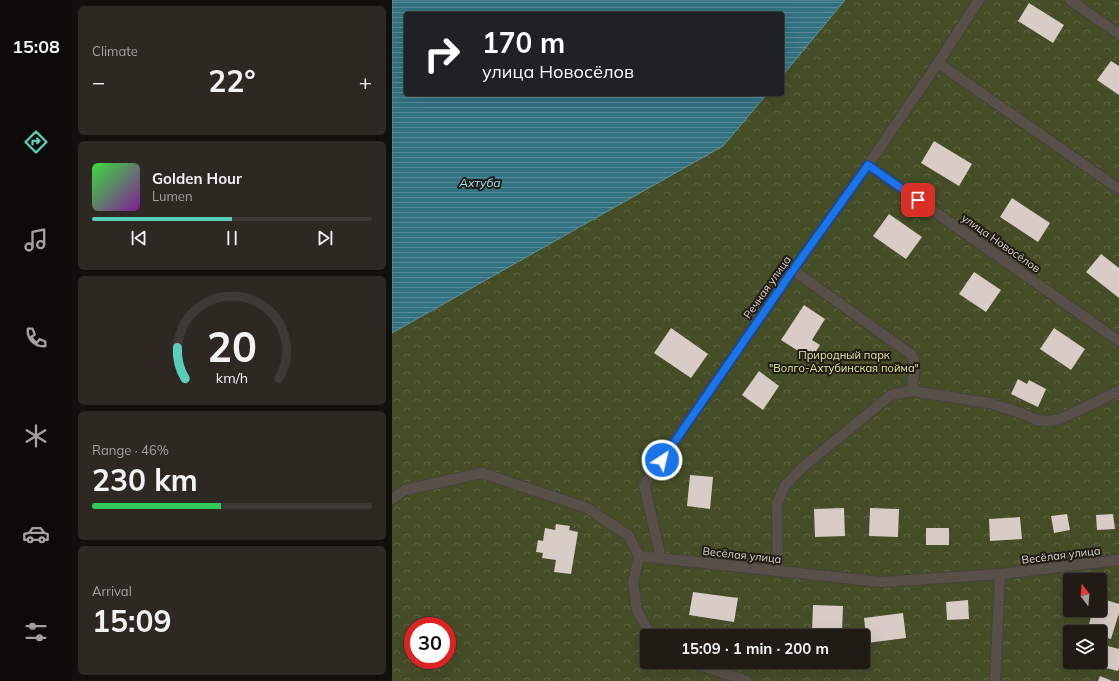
<!DOCTYPE html>
<html lang="en">
<head>
<meta charset="utf-8">
<style>
	body { margin:0; font-family:Mulish,sans-serif; background:#2d2822; color:#f1f3f6; height:100vh; display:flex; flex-direction:column; font-size:15px; white-space:nowrap }
	* { box-sizing:border-box; margin:0 }
	p { font-size:13px; color:#a2a1a0 }
	.icon { flex:none; width:22px; height:22px; fill:none; stroke:currentColor; stroke-width:2; stroke-linecap:round; stroke-linejoin:round }
	.map { position:relative; flex:1; overflow:hidden }
	.details { display:flex; flex-direction:column; gap:6px; padding:6px; background:#120f0c; width:320px }
	.details>* { flex:none }
	.guide { position:absolute; left:12px; top:12px; width:380px; height:84px; border-radius:4px; box-shadow:0 4px 16px #0002,0 0 0 1px #3d3934; background:#202124; color:#fff; overflow:hidden }
	.needle { width:26px; rotate:344deg }
	.buttons { position:absolute; left:671px; top:573px; display:grid; gap:8px }
	.buttons a { display:grid; place-items:center; width:44px; height:44px; border-radius:4px; background:#201b15; box-shadow:0 4px 16px #0002,0 0 0 1px #3d3934; font-size:20px }
	.speed { position:absolute; left:12px; top:617px; display:flex; gap:8px; font-size:20px; font-weight:700; text-align:center }
	.speed>* { display:grid; place-content:center; width:52px; height:52px; border-radius:50%; background:#201b15; box-shadow:0 4px 16px #0002,0 0 0 1px #3d3934; line-height:1 }
	.speed .limit { border:6px solid #d22; background:#fff; color:#111 }
	.pin { position:absolute; display:grid; place-items:center; width:34px; height:34px; color:#fff; margin:-17px; border-radius:8px; box-shadow:0 2px 6px #0006 }
	.me { position:absolute; width:44px; margin:-22px; rotate:35deg; stroke-linejoin:round; filter:drop-shadow(0 0 3px #0008) }
	.turn { display:flex; align-items:center; gap:14px; height:84px; padding:0 12px; font-size:18px }
	.turn .icon { width:52px; height:52px; stroke-width:2.5 }
	.turn b { display:block; font-size:28px; line-height:34px }
	.big { font-size:30px; font-weight:700; line-height:1.1 }
	.details .tile { flex:1; display:flex; flex-direction:column; justify-content:center; gap:6px; min-width:0; padding:0 14px; border-radius:6px; background:#2d2822 }
	.details .dial { align-items:center; gap:0 }
	.dial svg { height:104px; overflow:visible; fill:none; stroke:#3d3934; stroke-width:7; stroke-linecap:round; text-anchor:middle }
	.dial text { fill:#f1f3f6; stroke:none }
	.song { display:flex; align-items:center; gap:12px }
	.cover { width:48px; height:48px; border-radius:6px; background:linear-gradient(135deg,hsl(120 70% 55%),hsl(290 70% 35%)) }
	.played { height:4px; border-radius:2px; background:linear-gradient(90deg,#5bcebb 50%,#3d3934 50%) }
	.keys { display:flex; justify-content:space-around; direction:ltr }
	.heat { display:flex; justify-content:space-between; align-items:center; font-size:22px; direction:ltr }
	.charge { height:6px; border-radius:3px; background:linear-gradient(90deg,#34c759 46%,#3d3934 0) }
	.trip { position:absolute; left:248px; top:629px; width:230px; height:40px; border-radius:4px; background:#201b15; box-shadow:0 4px 16px #0002,0 0 0 1px #3d3934; font-weight:700; line-height:40px; text-align:center }
	main { display:flex; flex:1; min-height:0 }
	.tab-bar { display:flex; flex-direction:column; width:72px; justify-content:space-around; align-items:center; background:#0d0b08; color:#a2a1a0 }
	.tab-bar .icon { width:28px; height:28px }
	.tab-bar .on { color:#5bcebb }
	.tab-bar b { font-size:18px; color:#f1f3f6 }
	.map>svg:first-child { display:block }
</style>
</head>
<body>
<main>
<nav class="tab-bar">
<b>15:08</b>
<svg class="icon on" aria-label="directions" viewBox="0 0 24 24"><path d="M12 3l9 9-9 9-9-9zM9 14v-3h6M13 9l2 2-2 2"/></svg>
<svg class="icon" aria-label="music" viewBox="0 0 24 24"><path d="M9 18V5l10-2v13"/><circle cx="6" cy="18" r="3"/><circle cx="16" cy="16" r="3"/></svg>
<svg class="icon" aria-label="phone" viewBox="0 0 24 24"><path d="M5 4h4l2 5-3 2q2 4 5 5l2-3 5 2v4C11 20 4 13 5 4z"/></svg>
<svg class="icon" aria-label="climate" viewBox="0 0 24 24"><path d="M12 3v18M4 7l16 10M4 17L20 7"/></svg>
<svg class="icon" aria-label="car" viewBox="0 0 24 24"><path d="M5 17H2v-5l4-1 3-4h7l3 4 3 1v5h-3M9 17h6M6 11h13"/><circle cx="7" cy="17" r="2"/><circle cx="17" cy="17" r="2"/></svg>
<svg class="icon" aria-label="filters" viewBox="0 0 24 24"><path d="M4 7h16M4 17h16"/><circle cx="9" cy="7" r="2"/><circle cx="15" cy="17" r="2"/></svg>
</nav>
<section class="details">
<div class="tile"><p>Climate</p>
<div class="heat"><a>−</a><b class="big">22°</b><a>+</a></div>
</div>
<div class="tile">
<div class="song"><i class="cover"></i><div><b>Golden Hour</b><p>Lumen</p></div></div>
<div class="played"></div>
<div class="keys"><svg class="icon" aria-label="previous" viewBox="0 0 24 24"><path d="M18 5L8 12l10 7zM5 5v14"/></svg><svg class="icon" aria-label="pause" viewBox="0 0 24 24"><path d="M8 5v14M16 5v14"/></svg><svg class="icon" aria-label="next" viewBox="0 0 24 24"><path d="M6 5l10 7-10 7zM19 5v14"/></svg></div>
</div>
<div class="tile dial"><svg viewBox="0 0 100 80">
<path d="M14 69A42 42 0 1 1 86 69"/>
<path d="M14 69A42 42 0 0 1 8 45" stroke="#5bcebb"/>
<text x="50" y="56" font-size="32" font-weight="700">20</text>
<text x="50" y="72" font-size="11">km/h</text>
</svg></div>
<div class="tile"><p>Range · 46%</p><b class="big">230 km</b><div class="charge"></div></div>
<div class="tile"><p>Arrival</p><b class="big">15:09</b></div>
</section>
<div class="map">
<svg width="727" height="681" viewBox="0 0 727 681">
	<defs>
		<pattern id="park-crowns" width="20" height="18" patternUnits="userSpaceOnUse"><rect width="20" height="18" fill="#444d26"/><path d="M2 6a3 3 0 1 1 6 0M12 15a3 3 0 1 1 6 0" fill="none" stroke="#5e6644"/></pattern>
		<pattern id="water-rules" width="6" height="5" patternUnits="userSpaceOnUse"><rect width="6" height="5" fill="#317180"/><path d="M0 2.5h6" fill="none" stroke="#588b97"/></pattern>
	</defs>
	<rect width="100%" height="100%" fill="#2a241c"/>
	<!-- park -->
	<path fill="url(#park-crowns)" fill-rule="evenodd" d="M363 0H727V681H0V228L213 94H390V14ZM678 580H708V610H678ZM21 626H55V660H21ZM678 632H708V662H678ZM255 636H471V662H255Z"/>
	<!-- water -->
	<path fill="url(#water-rules)" stroke="#648f98" d="M0 0H453L390 76V14H14V94H375L331 146 0 333Z"/>
	<!-- building -->
	<path fill="#d9cbc6" d="M637 3 672 25 661 43 626 21Z
		M719 61 727 66V95L705 80Z
		M542 141 580 164 567 186 529 163Z
		M620 198 658 223 646 242 608 217Z
		M497 214 530 237 514 259 481 236Z
		M709 254 727 268V298L694 272Z
		M582 272 609 290 594 312 567 294Z
		M412 305 433 319 420 340 428 345 419 359 389 340Z
		M279 328 316 354 299 378 262 353Z
		M662 328 693 349 679 370 648 349Z
		M367 371 387 386 371 410 350 395Z
		M626 379 635 384 637 380 654 389 646 407 619 394Z
		M298 475 321 477 318 509 295 506Z
		M452 508 453 536 423 537 422 509Z
		M478 508 507 509 506 537 477 536Z
		M675 514 678 530 662 533 659 516Z
		M721 514 723 529 705 530 704 515Z
		M628 517 630 539 598 541 597 519Z
		M164 524 178 526 177 530 186 532 179 574 162 572 164 560 150 558 151 553 144 552 146 540 151 541 153 528 163 530Z
		M534 528H557V545H534Z
		M301 592 346 598 342 622 297 615Z
		M708 598 727 604V613L719 639 708 636V632L695 631 701 610H708Z
		M576 600 577 619 555 620 554 602Z
		M421 605 451 606 450 632 420 631Z
		M511 613 514 638 475 643 472 618Z
		M712 645 727 649V667L726 671 706 666Z
		M708 676 720 681H706Z"/>
	<g fill="none" stroke-linecap="round" stroke-linejoin="round">
		<defs>
			<path id="street" d="M678 0 727 34
				M546 63 727 189
				M476 165 727 341
				M520 391 597 403 629 413 645 420 656 421 668 419 727 391
				M0 499 13 490 90 473 195 508 236 535 247 556
				M247 556 490 582 608 574 727 560
				M247 556 241 582 245 610 259 636
				M269 558 252 485 401 270 476 165 546 63 587 0
				M386 571 385 504 392 487 412 466 499 395 520 391 523 365 520 355 401 270
				M299 662 355 681
				M603 681 608 574"/>
		</defs>
		<!-- street casing -->
		<use href="#street" stroke="#47413b" stroke-width="12"/>
		<!-- street -->
		<use href="#street" stroke="#585048" stroke-width="10"/>
	</g>
	<g fill="none" stroke-linecap="round" stroke-linejoin="round">
		<defs>
			<path id="route" d="M270 460 401 270 476 165 526 200"/>
		</defs>
		<!-- route casing -->
		<use href="#route" stroke="#114b97" stroke-width="10"/>
		<!-- route -->
		<use href="#route" stroke="#1a73e8" stroke-width="7"/>
	</g>
	<g text-anchor="middle" dominant-baseline="central" stroke-width="4" stroke-linejoin="round" paint-order="stroke">
		<!-- street labels -->
		<g font-size="11" fill="#dad5d0" stroke="#211a13">
			<text transform="translate(609 243) rotate(35)">улица Новосёлов</text>
			<text transform="translate(375 287) rotate(-55)">Речная улица</text>
			<text transform="translate(350 555) rotate(6)">Весёлая улица</text>
			<text transform="translate(669 555) rotate(-7)">Весёлая улица</text>
		</g>
		<!-- park labels -->
		<g font-size="11" fill="#daeda2" stroke="#211a13">
			<text x="452" y="355">Природный парк<tspan x="452" dy="13">"Волго-Ахтубинская пойма"</tspan></text>
		</g>
		<!-- water labels -->
		<g font-size="12" font-style="italic" fill="#9be6fa" stroke="#211a13">
			<text x="88" y="182">Ахтуба</text>
		</g>
	</g>
</svg>
<div class="buttons">
<a><svg class="needle" viewBox="-14 -14 28 28"><path d="M0-13l5 13h-10z" fill="#e53935"/><path d="M0 13l5-13h-10z" fill="#a2a1a0"/></svg></a>
<a><svg class="icon" aria-label="layers" viewBox="0 0 24 24"><path d="M12 4l9 5-9 5-9-5zM3 14l9 5 9-5"/></svg></a>
</div>
<div class="speed"><div class="limit">30</div></div>
<div class="pin" style="left:526px;top:200px;background:#d93025"><svg class="icon" aria-label="arrive" viewBox="0 0 24 24"><path d="M6 21V4h12l-3 4 3 4H6"/></svg></div>
<svg class="me" style="left:270px;top:460px" viewBox="-20 -20 40 40"><circle r="17" fill="#1a73e8" stroke="#fff" stroke-width="3"/><path d="M0-11L8 9 0 5-8 9z" fill="#fff"/></svg>
<div class="trip">15:09 · 1 min · 200 m</div>
<div class="guide">
<div class="turn"><svg class="icon" aria-label="right" viewBox="0 0 24 24"><path d="M7 20v-9h11M14 6l5 5-5 5"/></svg><div><b>170 m</b>улица Новосёлов</div></div>
</div>
</div>
</main>
</body>
</html>
